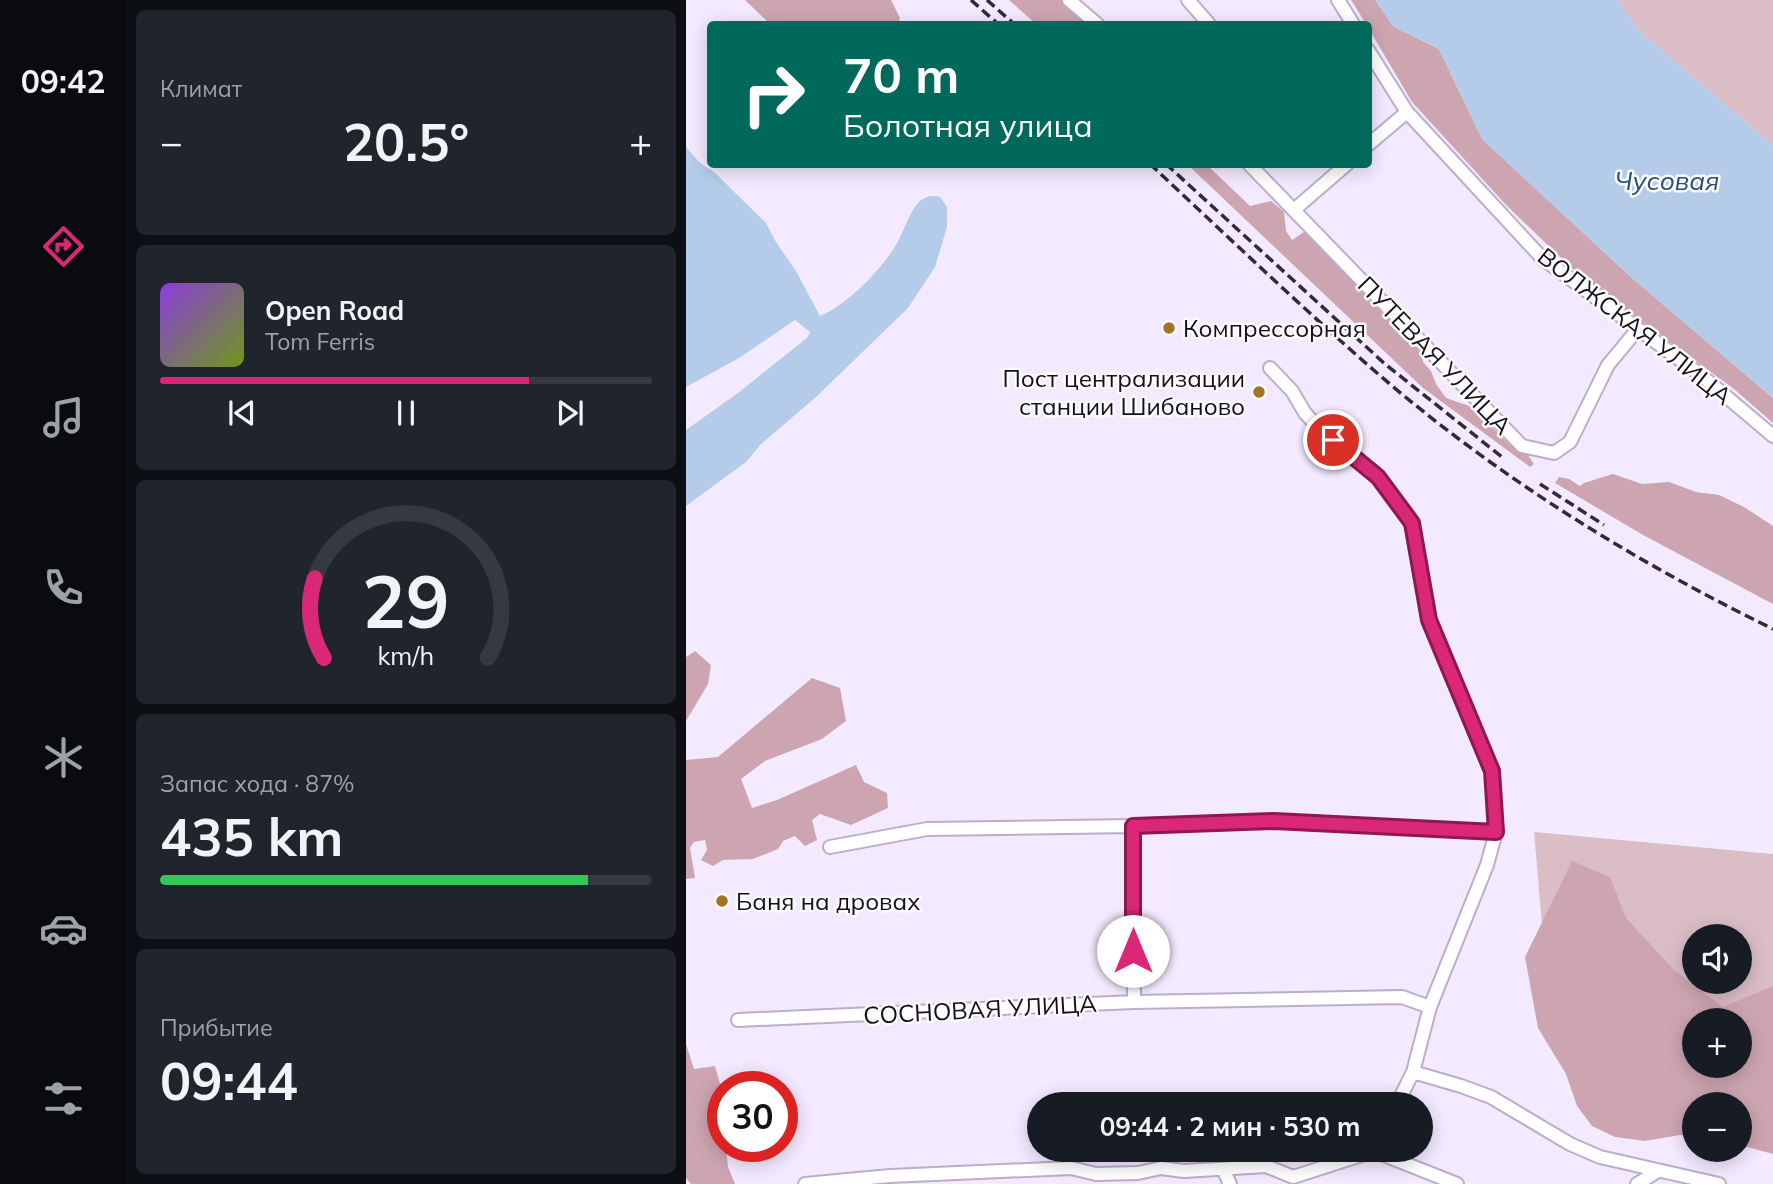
<!DOCTYPE html>
<html lang="ru">
<head>
<meta charset="utf-8">
<style>
	body { margin:0; font-family:Mulish,sans-serif; background:#20242c; color:#f1f3f6; height:100vh; display:flex; flex-direction:column; font-size:26px; white-space:nowrap }
	* { box-sizing:border-box; margin:0 }
	p { font-size:23px; color:#9ea1a6 }
	.icon { flex:none; width:38px; height:38px; fill:none; stroke:currentColor; stroke-width:2; stroke-linecap:round; stroke-linejoin:round }
	.map { position:relative; flex:1; overflow:hidden }
	.drawer { display:flex; flex-direction:column; gap:10px; padding:10px; background:#0d0f14; width:560px }
	.drawer>* { flex:none }
	.top-card { position:absolute; left:21px; top:21px; width:665px; height:147px; border-radius:7px; box-shadow:0 4px 18px #0003; background:#00695c; color:#fff; overflow:hidden }
	.fabs { position:absolute; left:996px; top:924px; display:grid; gap:14px }
	.fabs a { display:grid; place-items:center; width:70px; height:70px; border-radius:50%; background:#171b24; box-shadow:0 4px 18px #0003; font-size:35px }
	.speed { position:absolute; left:21px; top:1071px; display:flex; gap:14px; font-size:35px; font-weight:700; text-align:center }
	.speed>* { display:grid; place-content:center; width:91px; height:91px; border-radius:50%; background:#171b24; box-shadow:0 4px 18px #0003; line-height:1 }
	.speed .limit { border:10px solid #d22; background:#fff; color:#111 }
	.pin { position:absolute; display:grid; place-items:center; width:60px; height:60px; color:#fff; margin:-30px; border:4px solid #fff; border-radius:50%; box-shadow:0 2px 7px #0007 }
	.me { position:absolute; width:77px; margin:-38px; rotate:0deg; stroke-linejoin:round; filter:drop-shadow(0 0 5px #0008) }
	.turn { display:flex; align-items:center; gap:24px; height:147px; padding:0 21px; font-size:32px }
	.turn .icon { width:91px; height:91px; stroke-width:2.5 }
	.turn b { display:block; font-size:49px; line-height:60px }
	.big { font-size:52px; font-weight:700; line-height:1.1 }
	.drawer .tile { flex:1; display:flex; flex-direction:column; justify-content:center; gap:10px; min-width:0; padding:0 24px; border-radius:10px; background:#20242c }
	.drawer .dial { align-items:center; gap:0 }
	.dial svg { height:182px; overflow:visible; fill:none; stroke:#363941; stroke-width:7; stroke-linecap:round; text-anchor:middle }
	.dial text { fill:#f1f3f6; stroke:none }
	.song { display:flex; align-items:center; gap:21px }
	.cover { width:84px; height:84px; border-radius:10px; background:linear-gradient(135deg,hsl(270 70% 55%),hsl(80 70% 35%)) }
	.played { height:7px; border-radius:4px; background:linear-gradient(90deg,#db2777 75%,#363941 75%) }
	.keys { display:flex; justify-content:space-around; direction:ltr }
	.heat { display:flex; justify-content:space-between; align-items:center; font-size:38px; direction:ltr }
	.charge { height:10px; border-radius:5px; background:linear-gradient(90deg,#34c759 87%,#363941 0) }
	.trip { position:absolute; left:341px; top:1092px; width:406px; height:70px; border-radius:35px; background:#171b24; box-shadow:0 4px 18px #0003; font-weight:700; line-height:70px; text-align:center }
	main { display:flex; flex:1; min-height:0 }
	.dock { display:flex; flex-direction:column; width:126px; justify-content:space-around; align-items:center; background:#090b0e; color:#9ea1a6 }
	.dock .icon { width:49px; height:49px }
	.dock .on { color:#db2777 }
	.dock b { font-size:32px; color:#f1f3f6 }
	.map>svg:first-child { display:block }
</style>
</head>
<body>
<main>
<nav class="dock">
<b>09:42</b>
<svg class="icon on" aria-label="directions" viewBox="0 0 24 24"><path d="M12 3l9 9-9 9-9-9zM9 14v-3h6M13 9l2 2-2 2"/></svg>
<svg class="icon" aria-label="music" viewBox="0 0 24 24"><path d="M9 18V5l10-2v13"/><circle cx="6" cy="18" r="3"/><circle cx="16" cy="16" r="3"/></svg>
<svg class="icon" aria-label="phone" viewBox="0 0 24 24"><path d="M5 4h4l2 5-3 2q2 4 5 5l2-3 5 2v4C11 20 4 13 5 4z"/></svg>
<svg class="icon" aria-label="climate" viewBox="0 0 24 24"><path d="M12 3v18M4 7l16 10M4 17L20 7"/></svg>
<svg class="icon" aria-label="car" viewBox="0 0 24 24"><path d="M5 17H2v-5l4-1 3-4h7l3 4 3 1v5h-3M9 17h6M6 11h13"/><circle cx="7" cy="17" r="2"/><circle cx="17" cy="17" r="2"/></svg>
<svg class="icon" aria-label="filters" viewBox="0 0 24 24"><path d="M4 7h16M4 17h16"/><circle cx="9" cy="7" r="2"/><circle cx="15" cy="17" r="2"/></svg>
</nav>
<section class="drawer">
<div class="tile"><p>Климат</p>
<div class="heat"><a>−</a><b class="big">20.5°</b><a>+</a></div>
</div>
<div class="tile">
<div class="song"><i class="cover"></i><div><b>Open Road</b><p>Tom Ferris</p></div></div>
<div class="played"></div>
<div class="keys"><svg class="icon" aria-label="previous" viewBox="0 0 24 24"><path d="M18 5L8 12l10 7zM5 5v14"/></svg><svg class="icon" aria-label="pause" viewBox="0 0 24 24"><path d="M8 5v14M16 5v14"/></svg><svg class="icon" aria-label="next" viewBox="0 0 24 24"><path d="M6 5l10 7-10 7zM19 5v14"/></svg></div>
</div>
<div class="tile dial"><svg viewBox="0 0 100 80">
<path d="M14 69A42 42 0 1 1 86 69"/>
<path d="M14 69A42 42 0 0 1 10 34" stroke="#db2777"/>
<text x="50" y="56" font-size="32" font-weight="700">29</text>
<text x="50" y="72" font-size="11">km/h</text>
</svg></div>
<div class="tile"><p>Запас хода · 87%</p><b class="big">435 km</b><div class="charge"></div></div>
<div class="tile"><p>Прибытие</p><b class="big">09:44</b></div>
</section>
<div class="map">
<svg width="1087" height="1184" viewBox="0 0 1087 1184">
	<rect width="100%" height="100%" fill="#f4eaff"/>
	<!-- green -->
	<path fill="#dbbdc6" fill-rule="evenodd" d="M932 0H1087V145L952 30Z
		M848 832 1087 854V1138L1054 1104H1008L865 1030ZM1008 936H1054V982H1008ZM1008 1020H1054V1066H1008Z"/>
	<!-- forest -->
	<path fill="#cda5b1" fill-rule="evenodd" d="M59 0H205L214 18 212 24H84Z
		M323 0H377L405 24H350Z
		M665 0H689L708 27 753 49 796 139 946 278 1087 398V423L1048 389 896 278 821 206 726 102 683 29 682 24H680Z
		M502 165H521L564 206 585 201 598 212 600 231 606 240 621 230 734 346 737 362 745 371 750 384 760 398 786 407 825 446 842 455 848 464 844 467 737 388Z
		M927 474 956 484 983 482 1010 492 1033 495 1058 507 1087 526V604L957 535 869 483 873 477 883 479 894 486 898 483Z
		M9 651 25 665 22 684 0 721V657Z
		M126 678 154 688 160 721 136 739 79 761 55 779 66 808 91 800 170 765 178 782 201 793 202 808 165 825 134 814 126 820 131 840 119 846 109 836 97 841 92 849 67 859 37 860 27 866 15 860 21 850 19 840 8 842 4 848 9 878 0 879V760L32 757Z
		M886 861 924 877 940 918 988 970 1037 1007 1087 986V1154L1054 1145V1104H1008V1137L994 1135 959 1141 929 1137 906 1126 891 1106 880 1074 852 1028 839 957ZM1008 1020H1054V1066H1008Z
		M0 1044 8 1069 29 1066 34 1084 47 1083 59 1087H37V1146H40L42 1167 49 1184H5L0 1178Z"/>
	<!-- water -->
	<path fill="#b4ccea" d="M689 0H932L952 30 1087 145V398L946 278 796 139 753 49 708 27Z
		M0 147 14 163 28 172 80 223 90 242 110 271 134 316C161 305 195 270 210 245 218 232 223 211 234 201 241 196 246 195 254 197L261 207V227L249 267 222 308 130 397 75 444 60 462 0 506V430L52 393 121 338 124 332 109 320 53 358 0 387Z"/>
	<g fill="none" stroke-linecap="round" stroke-linejoin="round">
		<defs>
			<path id="minor" d="M383 0 411 24
				M502 0 523 24
				M652 0 667 24
				M682 50 721 112 856 258 1016 376 1087 436
				M682 145 721 112
				M563 164 836 446 868 453 884 442 922 365 951 330
				M609 209 661 164
				M584 368 606 391 619 413 631 426 692 476 725 523 743 620 806 771 810 832 801 865 744 1007 727 1072 711 1104
				M447 826 448 1002
				M144 847 241 829 447 826 588 821 810 832
				M52 1020 448 1002 716 997 744 1007
				M727 1072 775 1086 805 1097 884 1144 914 1157 1033 1184
				M688 1151 771 1184
				M537 1169 544 1184
				M119 1184 204 1176 385 1168 410 1174 452 1173 475 1168 498 1171 580 1166 607 1177 688 1151
				M951 1184 972 1171"/>
		</defs>
		<!-- minor casing -->
		<use href="#minor" stroke="#bcadcd" stroke-width="16"/>
		<!-- minor -->
		<use href="#minor" stroke="#fff" stroke-width="12"/>
		<!-- rail -->
		<path stroke="#312b38" stroke-width="3.5" stroke-dasharray="10 5" stroke-linecap="butt" d="M285 0 312 24
			M301 0 328 24
			M464 164C539 234 614 306 691 373 810 476 946 560 1087 629
			M480 164 699 364 816 457
			M854 484 918 525"/>
	</g>
	<g fill="none" stroke-linecap="round" stroke-linejoin="round">
		<defs>
			<path id="route" d="M447 951V826L588 821 810 832 806 771 743 620 726 523 692 477 647 440"/>
		</defs>
		<!-- route casing -->
		<use href="#route" stroke="#8e194d" stroke-width="18"/>
		<!-- route -->
		<use href="#route" stroke="#db2777" stroke-width="12"/>
	</g>
	<!-- markers -->
	<g fill="#a17426" stroke="#fcfcfc" stroke-width="2.5">
		<circle cx="483" cy="328" r="7"/>
		<circle cx="573" cy="392" r="7"/>
		<circle cx="36" cy="901" r="7"/>
	</g>
	<g text-anchor="middle" dominant-baseline="central" stroke-width="5" stroke-linejoin="round" paint-order="stroke">
		<!-- street labels -->
		<g font-size="24" fill="#150f1b" stroke="#fcfcfc">
			<text transform="translate(949 326) rotate(38)">ВОЛЖСКАЯ УЛИЦА</text>
			<text transform="translate(749 355) rotate(46)">ПУТЕВАЯ УЛИЦА</text>
			<text transform="translate(294 1009) rotate(-3)">СОСНОВАЯ УЛИЦА</text>
		</g>
		<!-- poi labels -->
		<g font-size="24" fill="#150f1b" stroke="#fcfcfc" text-anchor="start">
			<text x="497" y="328">Компрессорная</text>
			<text x="559" y="378" text-anchor="end">Пост централизации<tspan x="559" dy="28">станции Шибаново</tspan></text>
			<text x="50" y="901">Баня на дровах</text>
		</g>
		<!-- water labels -->
		<g font-size="26" font-style="italic" fill="#2b4d76" stroke="#fcfcfc">
			<text x="981" y="180">Чусовая</text>
		</g>
	</g>
</svg>
<div class="fabs">
<a><svg class="icon" aria-label="sound" viewBox="0 0 24 24"><path d="M4 9h4l5-4v14l-5-4H4zM17 9q2 3 0 6"/></svg></a>
<a>+</a>
<a>−</a>
</div>
<div class="speed"><div class="limit">30</div></div>
<div class="pin" style="left:647px;top:440px;background:#d93025"><svg class="icon" aria-label="arrive" viewBox="0 0 24 24"><path d="M6 21V4h12l-3 4 3 4H6"/></svg></div>
<svg class="me" style="left:447px;top:951px" viewBox="-20 -20 40 40"><circle r="19" fill="#fff"/><path d="M0-13L10 11 0 6-10 11z" fill="#db2777"/></svg>
<div class="trip">09:44 · 2 мин · 530 m</div>
<div class="top-card">
<div class="turn"><svg class="icon" aria-label="right" viewBox="0 0 24 24"><path d="M7 20v-9h11M14 6l5 5-5 5"/></svg><div><b>70 m</b>Болотная улица</div></div>
</div>
</div>
</main>
</body>
</html>
